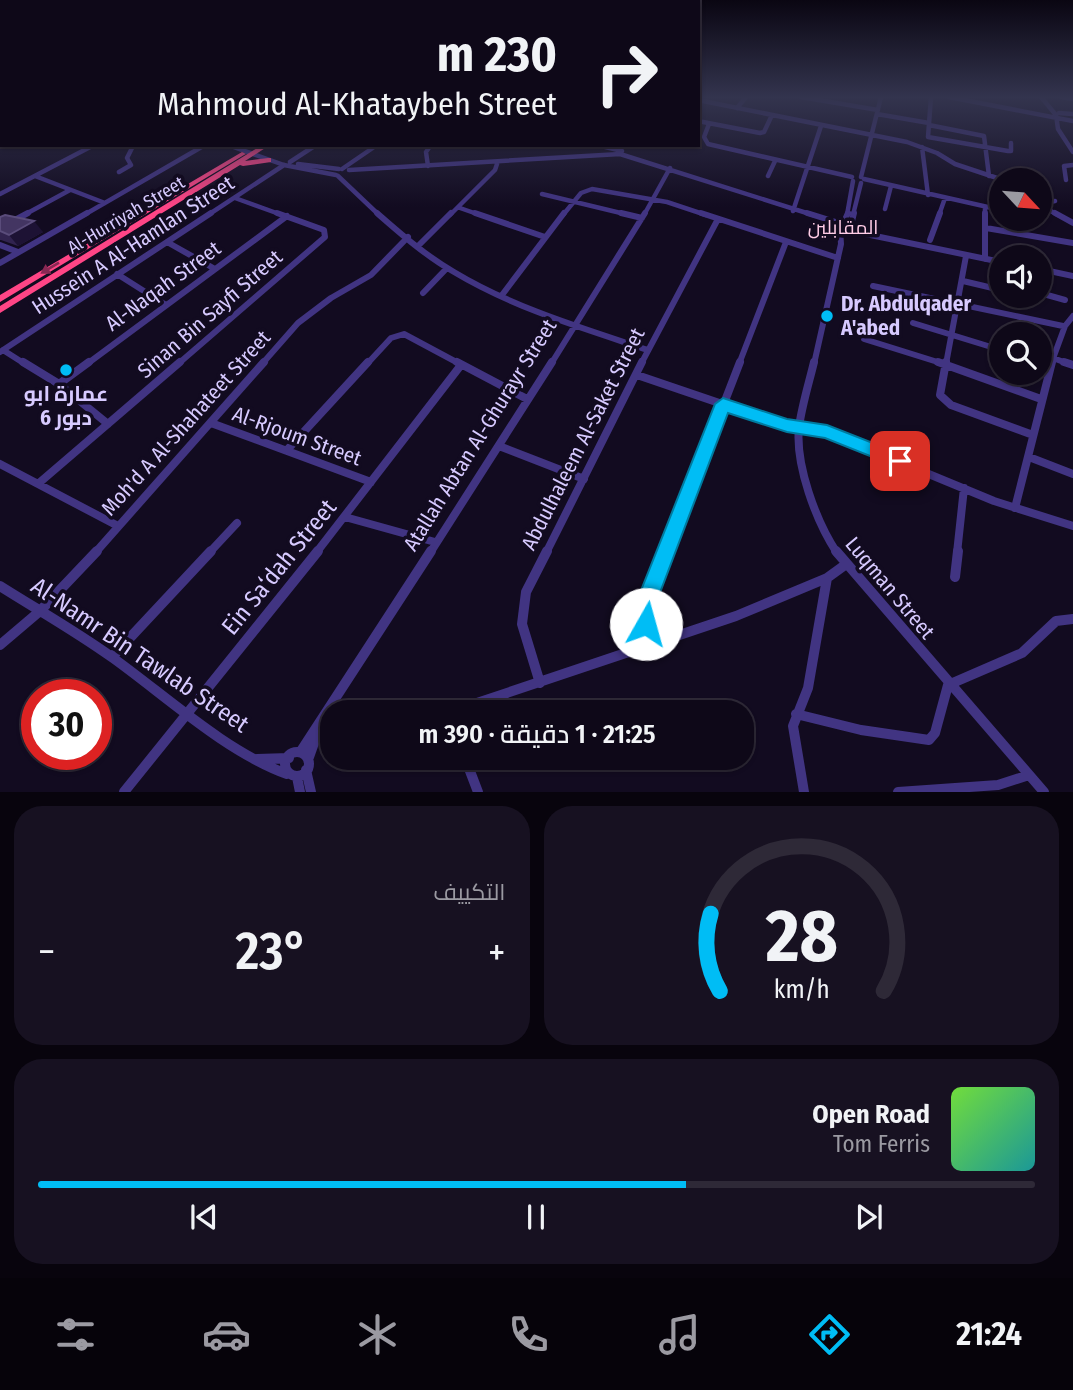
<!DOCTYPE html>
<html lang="ar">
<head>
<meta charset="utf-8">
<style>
	body { margin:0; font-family:"Fira Sans Condensed",Cairo,sans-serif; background:#171121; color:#f1f3f6; direction:rtl; height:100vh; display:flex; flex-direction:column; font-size:26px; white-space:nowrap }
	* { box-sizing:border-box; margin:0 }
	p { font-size:23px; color:#9b9aa2 }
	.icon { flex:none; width:38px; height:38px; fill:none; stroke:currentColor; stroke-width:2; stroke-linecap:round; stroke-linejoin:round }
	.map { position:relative; height:792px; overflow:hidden; direction:ltr }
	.side { display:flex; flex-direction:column; gap:14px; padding:14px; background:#08040d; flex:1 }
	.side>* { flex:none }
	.hud { position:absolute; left:0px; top:0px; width:700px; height:147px; box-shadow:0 2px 5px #0004,0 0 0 2px #2e2937; direction:rtl; background:#0e0818; color:#f1f3f6; overflow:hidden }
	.needle { width:46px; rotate:116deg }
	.fabs { position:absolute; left:989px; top:168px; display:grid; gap:14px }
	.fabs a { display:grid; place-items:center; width:63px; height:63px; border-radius:50%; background:#0e0818; box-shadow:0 2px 5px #0004,0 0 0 2px #2e2937; font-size:35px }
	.speed { position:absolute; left:21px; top:679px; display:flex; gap:14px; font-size:35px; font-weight:700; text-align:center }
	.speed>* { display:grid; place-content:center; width:91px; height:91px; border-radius:50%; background:#0e0818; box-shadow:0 2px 5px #0004,0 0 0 2px #2e2937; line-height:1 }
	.speed .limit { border:10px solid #d22; background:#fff; color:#111 }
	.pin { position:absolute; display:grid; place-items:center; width:60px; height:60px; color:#fff; margin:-30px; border-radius:14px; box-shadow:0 4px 10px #0006 }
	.me { position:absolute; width:77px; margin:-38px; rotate:7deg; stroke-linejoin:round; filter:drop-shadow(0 0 5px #0008) }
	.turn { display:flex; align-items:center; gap:24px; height:147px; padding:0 28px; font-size:32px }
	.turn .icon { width:91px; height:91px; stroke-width:2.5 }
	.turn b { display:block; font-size:49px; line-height:60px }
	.big { font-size:52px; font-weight:600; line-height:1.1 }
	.side .card { flex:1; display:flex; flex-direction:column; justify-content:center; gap:10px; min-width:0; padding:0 24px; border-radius:28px; background:#171121 }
	.side .dial { align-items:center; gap:0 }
	.dial svg { height:182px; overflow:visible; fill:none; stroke:#2e2937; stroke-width:7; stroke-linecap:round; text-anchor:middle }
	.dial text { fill:#f1f3f6; stroke:none }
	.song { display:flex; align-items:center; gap:21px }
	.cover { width:84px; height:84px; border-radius:10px; background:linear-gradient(135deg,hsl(100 70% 55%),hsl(180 70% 35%)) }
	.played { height:7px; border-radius:4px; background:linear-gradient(90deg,#00bdf5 65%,#2e2937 65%) }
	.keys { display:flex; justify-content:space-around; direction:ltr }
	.heat { display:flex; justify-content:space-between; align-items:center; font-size:38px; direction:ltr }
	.side .tiles { flex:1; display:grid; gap:14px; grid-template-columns:1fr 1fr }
	.card:last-child { grid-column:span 2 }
	.trip { position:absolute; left:320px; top:700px; width:434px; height:70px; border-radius:28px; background:#0e0818; box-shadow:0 2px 5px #0004,0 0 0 2px #2e2937; font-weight:600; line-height:70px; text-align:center; direction:rtl }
	.tabs { display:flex; height:112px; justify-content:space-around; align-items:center; background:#06030a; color:#9b9aa2 }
	.tabs .icon { width:49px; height:49px }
	.tabs .selected { color:#00bdf5 }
	.tabs b { font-size:32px; color:#f1f3f6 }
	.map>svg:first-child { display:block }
</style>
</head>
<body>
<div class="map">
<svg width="1073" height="792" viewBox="0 0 1073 792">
	<rect width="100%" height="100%" fill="#120b20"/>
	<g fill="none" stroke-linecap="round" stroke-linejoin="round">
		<!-- minor-far3 -->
		<path stroke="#413482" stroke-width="4.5" d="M801 97 878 110
			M931 97 928 137 1008 151H1011V143
			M949 97 1073 121
			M1041 97 1056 115 1058 129 1073 152
			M1062 97 1073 99
			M698 100 907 142 937 153 955 164 1003 180
			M737 108 746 97
			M1059 113 1073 114
			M877 114 929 123
			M698 121 760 133 764 132 772 115
			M709 124 704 137 708 144 852 177
			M929 125 984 136 989 176
			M90 145H139
			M228 145 284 165 336 175
			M597 145 622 151
			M922 147 928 195
			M290 162 316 145
			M298 164 339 169
			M428 166 426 152 431 145
			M342 169 377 145
			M349 170 620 154 813 215
			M119 172 131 165 127 158 133 146
			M35 176 105 203
			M338 176 379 215
			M768 176 775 161
			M861 177 881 97
			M864 179 1001 210
			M1066 180 1064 166 1073 165
			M0 194 94 145
			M542 194 629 215
			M235 198 282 215
			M1040 204 1055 201
			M1040 205 1058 215
			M985 207V215
			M460 208 480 215
			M885 209 891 186
			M793 211 821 126
			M24 215 70 190
			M84 215 205 145
			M208 215 284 165
			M450 215 495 170 497 164
			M563 215 581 193 592 189 667 202 706 215
			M644 215 670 168
			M847 215 853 181
			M853 215 861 183
			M939 215 945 198"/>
		<!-- minor-far2 -->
		<path stroke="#413482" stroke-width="6" d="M377 213C401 234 426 256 454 272 514 308 582 328 648 350
			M475 213 545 237
			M621 213 642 218
			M701 213 838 258
			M807 213 839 223
			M985 213V259
			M1055 213 1073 223
			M844 222 848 213
			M851 225 854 213
			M0 228 28 213
			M986 228 1073 243
			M851 231 1001 262
			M930 240 940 213
			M167 242 215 269
			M0 245 18 252
			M419 245 451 213
			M0 263 87 213
			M1040 269 1073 276
			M117 274 166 305
			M963 281 1001 290
			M873 286 1063 326
			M423 293 447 268
			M1040 293 1065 300
			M502 295 564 213
			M913 323 1001 350
			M864 339 944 364
			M3 350 25 364
			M0 352 211 213
			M1053 358 1069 364
			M87 364 287 216
			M178 364 325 237 324 230 277 213
			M262 364 298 323 331 298 371 275 408 237
			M367 364 391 338 404 334 460 364
			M551 364 645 213
			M641 364 718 219
			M739 364 786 242
			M814 364 841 244 840 229
			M946 364 966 256
			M1051 364 1065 326 1073 316"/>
		<!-- minor-far1 -->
		<path stroke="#413482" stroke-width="8" d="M23 362 59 384 108 424
			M457 362 527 399
			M814 362C809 383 802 405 799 427 795 465 816 521 837 553
			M938 362 1041 399
			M946 362 940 395 951 405 1033 435
			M1064 362 1073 365
			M1040 363 1050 367
			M637 375 787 426 827 432 994 501 1073 526
			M59 384 89 362
			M211 423 371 482
			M499 446 584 479
			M288 449 368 362
			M1029 457 1073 474
			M0 464 118 526
			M39 483 180 362
			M1015 508 1052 362
			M345 517 435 542
			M95 553 264 362
			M209 553 237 523
			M316 553 461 365
			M430 553 552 362
			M546 553 642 362
			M666 553 740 362
			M957 553 964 488"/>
		<!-- minor -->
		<path stroke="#413482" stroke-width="10" d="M836 551 1044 792
			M955 577 958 551
			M0 586C38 610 77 632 113 658 166 696 226 752 287 774
			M0 645 40 611 97 551
			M653 645 645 616 648 598 666 551
			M112 657 211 551
			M540 683 522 624 526 592 547 551
			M463 712 471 705 736 616 827 578 845 565
			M796 714 861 730 929 740 935 733 948 685 1022 653 1056 621 1073 619
			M301 751 431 551
			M285 764a12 12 0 1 1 24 0a12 12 0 1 1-24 0Z
			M309 757 321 723
			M465 758 478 792
			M257 759 289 758
			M306 770 311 792
			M297 777 300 792
			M124 792 318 551
			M804 792 793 726 808 688 827 578
			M898 792 998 785 1029 775"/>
		<!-- highway -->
		<path fill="#ff4586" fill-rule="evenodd" d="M262 145H270L245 161 268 158H271V162L243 166 240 165 0 313V306Z
			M242 152 246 154 244 155 0 302V295Z"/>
	</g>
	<!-- wall -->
	<path fill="#31234f" d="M0 217 43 232 18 246 1 240H0Z"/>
	<!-- shaded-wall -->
	<path fill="#1d1234" d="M34 221 43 232 18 246 9 235Z"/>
	<!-- building -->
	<path fill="#433562" stroke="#5a4c7b" stroke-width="2" d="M5 215 34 221 9 235 0 231V217Z"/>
	<!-- one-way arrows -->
	<defs><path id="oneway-solid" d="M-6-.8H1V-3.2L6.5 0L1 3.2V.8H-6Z" transform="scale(1.75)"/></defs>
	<use fill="#882853" href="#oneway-solid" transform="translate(50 268) rotate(149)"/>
	<!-- sky -->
	<linearGradient id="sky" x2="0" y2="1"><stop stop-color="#0a0612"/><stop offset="0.47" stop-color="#33344e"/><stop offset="1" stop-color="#33344e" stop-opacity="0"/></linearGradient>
	<rect width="1073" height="207" fill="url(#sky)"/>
	<!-- route -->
	<path fill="#00bdf5" stroke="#007b9f" stroke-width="2" d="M723 398 787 419 827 425 906 456 908 461 906 466 900 468 825 438 787 432 728 413 658 598C655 609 658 621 654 632L646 635 639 632C634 620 635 610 638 598L715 404Z"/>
	<!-- markers -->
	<g fill="#00bdf5" stroke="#120b20" stroke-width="2.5">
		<circle cx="827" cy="316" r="7"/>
		<circle cx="66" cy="370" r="7"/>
	</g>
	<g text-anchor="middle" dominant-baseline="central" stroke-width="7" stroke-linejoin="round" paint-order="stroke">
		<!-- far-street labels -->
		<g font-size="18" fill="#d7caff" stroke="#120b20">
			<text transform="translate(126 215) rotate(-31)">Al-Hurriyah Street</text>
		</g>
		<!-- far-neighbourhood labels -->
		<g font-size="19" fill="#ffcce6" stroke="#120b20">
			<text x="843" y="227">المقابلين</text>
		</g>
		<!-- street labels -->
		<g font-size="21" fill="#d7caff" stroke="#120b20">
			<text transform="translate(133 245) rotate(-33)">Hussein A Al-Hamlan Street</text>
			<text transform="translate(163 286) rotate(-36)">Al-Naqah Street</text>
			<text transform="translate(210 314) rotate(-41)">Sinan Bin Sayfi Street</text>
			<text transform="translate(186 423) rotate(-48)">Moh'd A Al-Shahateet Street</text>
			<text transform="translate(480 435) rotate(-58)">Atallah Abtan Al-Ghurayr Street</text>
			<text transform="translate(297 436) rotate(20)">Al-Rjoum Street</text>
			<text transform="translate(583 439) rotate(-63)">Abdulhaleem Al-Saket Street</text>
			<text transform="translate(890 588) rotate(50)">Luqman Street</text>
		</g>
		<!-- poi labels -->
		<g font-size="21" font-weight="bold" fill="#d7caff" stroke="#120b20" text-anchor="start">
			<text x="841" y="304">Dr. Abdulqader<tspan x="841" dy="24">A'abed</tspan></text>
			<text x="66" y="394" text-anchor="middle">عمارة ابو<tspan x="66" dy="24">دبور 6</tspan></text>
		</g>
		<!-- near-street labels -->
		<g font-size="24" fill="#d7caff" stroke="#120b20">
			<text transform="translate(279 567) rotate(-51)">Ein Sa‘dah Street</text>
			<text transform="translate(140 655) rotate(34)">Al-Namr Bin Tawlab Street</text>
		</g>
	</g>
</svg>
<div class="fabs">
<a><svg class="needle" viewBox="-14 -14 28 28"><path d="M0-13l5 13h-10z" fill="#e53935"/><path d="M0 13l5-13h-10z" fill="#9b9aa2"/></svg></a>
<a><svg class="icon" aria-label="sound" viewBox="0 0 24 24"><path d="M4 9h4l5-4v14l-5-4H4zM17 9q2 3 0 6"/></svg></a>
<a><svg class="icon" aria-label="search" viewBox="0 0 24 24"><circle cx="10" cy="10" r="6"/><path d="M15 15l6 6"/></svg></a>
</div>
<div class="speed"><div class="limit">30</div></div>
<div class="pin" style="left:900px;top:461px;background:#d93025"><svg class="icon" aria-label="arrive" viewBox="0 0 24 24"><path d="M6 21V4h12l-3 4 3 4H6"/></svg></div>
<svg class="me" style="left:646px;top:624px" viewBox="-20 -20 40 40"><circle r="19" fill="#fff"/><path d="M0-13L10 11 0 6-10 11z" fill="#00bdf5"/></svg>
<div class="trip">21:25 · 1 دقيقة · 390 m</div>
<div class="hud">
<div class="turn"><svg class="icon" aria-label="right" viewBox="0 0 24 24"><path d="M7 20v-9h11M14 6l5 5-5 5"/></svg><div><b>230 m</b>Mahmoud Al-Khataybeh Street</div></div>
</div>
</div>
<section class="side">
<div class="tiles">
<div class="card dial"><svg viewBox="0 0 100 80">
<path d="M14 69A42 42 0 1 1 86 69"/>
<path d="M14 69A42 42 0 0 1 10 35" stroke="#00bdf5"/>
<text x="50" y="56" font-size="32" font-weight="700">28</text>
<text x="50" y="72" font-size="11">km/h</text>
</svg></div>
<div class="card"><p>التكييف</p>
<div class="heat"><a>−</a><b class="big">23°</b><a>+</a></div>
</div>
<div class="card">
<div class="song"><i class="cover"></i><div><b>Open Road</b><p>Tom Ferris</p></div></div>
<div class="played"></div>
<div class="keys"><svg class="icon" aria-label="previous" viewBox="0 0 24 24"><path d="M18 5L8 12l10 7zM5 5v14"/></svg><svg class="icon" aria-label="pause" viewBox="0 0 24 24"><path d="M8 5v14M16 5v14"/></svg><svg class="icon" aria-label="next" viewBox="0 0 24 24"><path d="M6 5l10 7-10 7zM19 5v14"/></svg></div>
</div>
</div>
</section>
<nav class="tabs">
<b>21:24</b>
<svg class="icon selected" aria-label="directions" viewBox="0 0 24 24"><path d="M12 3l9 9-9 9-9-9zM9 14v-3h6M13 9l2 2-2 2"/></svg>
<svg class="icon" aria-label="music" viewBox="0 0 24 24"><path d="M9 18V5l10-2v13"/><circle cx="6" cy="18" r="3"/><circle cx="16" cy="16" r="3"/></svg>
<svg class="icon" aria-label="phone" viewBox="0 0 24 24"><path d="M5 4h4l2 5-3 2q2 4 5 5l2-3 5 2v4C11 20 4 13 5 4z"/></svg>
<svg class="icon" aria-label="climate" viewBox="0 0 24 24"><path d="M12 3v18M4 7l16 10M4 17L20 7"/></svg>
<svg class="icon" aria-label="car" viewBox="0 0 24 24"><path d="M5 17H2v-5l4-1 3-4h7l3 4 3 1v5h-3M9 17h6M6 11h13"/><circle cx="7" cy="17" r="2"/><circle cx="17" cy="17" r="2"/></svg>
<svg class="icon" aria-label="filters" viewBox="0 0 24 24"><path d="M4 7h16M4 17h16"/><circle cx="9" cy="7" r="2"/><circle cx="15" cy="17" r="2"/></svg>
</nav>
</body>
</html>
